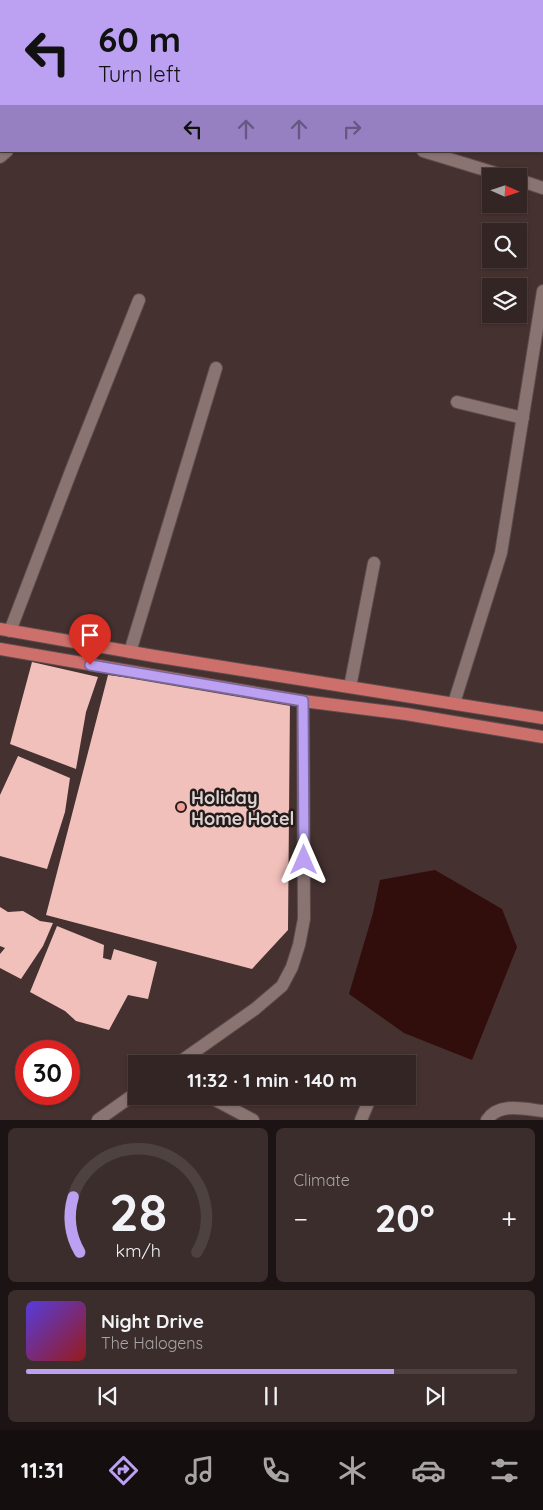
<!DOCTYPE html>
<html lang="en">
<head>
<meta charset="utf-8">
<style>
	body { margin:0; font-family:Quicksand,sans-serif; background:#3b2d2c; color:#f1f3f6; height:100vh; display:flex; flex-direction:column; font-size:19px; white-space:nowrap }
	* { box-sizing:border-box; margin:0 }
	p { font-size:16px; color:#a9a5a6 }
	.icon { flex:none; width:28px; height:28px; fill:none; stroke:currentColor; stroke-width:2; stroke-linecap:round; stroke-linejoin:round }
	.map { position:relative; height:1120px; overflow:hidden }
	.details { display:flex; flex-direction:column; gap:8px; padding:8px; background:#1c1414; flex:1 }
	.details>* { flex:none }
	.guide { position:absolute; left:0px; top:0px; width:544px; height:152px; box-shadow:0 1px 4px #0004,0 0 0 1px #4e4241; background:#bca0f2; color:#111; overflow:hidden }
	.needle { width:32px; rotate:93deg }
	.buttons { position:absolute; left:482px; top:168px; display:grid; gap:10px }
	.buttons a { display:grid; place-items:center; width:45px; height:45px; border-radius:0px; background:#332524; box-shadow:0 1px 4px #0004,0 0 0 1px #4e4241; font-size:25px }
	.speed { position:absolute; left:15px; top:1040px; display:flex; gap:10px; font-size:25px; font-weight:700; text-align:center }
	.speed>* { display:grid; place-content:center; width:65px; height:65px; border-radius:50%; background:#332524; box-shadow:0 1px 4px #0004,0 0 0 1px #4e4241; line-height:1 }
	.speed .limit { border:8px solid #d22; background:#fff; color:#111 }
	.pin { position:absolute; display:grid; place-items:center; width:42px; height:42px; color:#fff; margin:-51px -21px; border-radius:50% 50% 50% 0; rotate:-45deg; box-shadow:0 0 5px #0007 }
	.pin .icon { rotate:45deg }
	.me { position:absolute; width:55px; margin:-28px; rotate:0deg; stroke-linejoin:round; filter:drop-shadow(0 0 4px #0008) }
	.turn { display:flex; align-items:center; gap:18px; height:105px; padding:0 15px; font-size:22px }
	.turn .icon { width:65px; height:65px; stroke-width:2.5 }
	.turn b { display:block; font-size:35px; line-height:42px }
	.lanes { display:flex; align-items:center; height:48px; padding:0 15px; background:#0003; justify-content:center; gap:25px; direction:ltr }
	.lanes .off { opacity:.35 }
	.big { font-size:38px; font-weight:800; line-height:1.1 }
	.details .card { flex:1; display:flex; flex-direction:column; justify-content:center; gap:8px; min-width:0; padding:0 18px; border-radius:8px; background:#3b2d2c }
	.details .dial { align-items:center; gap:0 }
	.dial svg { height:130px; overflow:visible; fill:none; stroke:#4e4241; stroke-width:7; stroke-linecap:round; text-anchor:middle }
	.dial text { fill:#f1f3f6; stroke:none }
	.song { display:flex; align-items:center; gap:15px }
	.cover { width:60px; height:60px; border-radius:8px; background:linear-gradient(135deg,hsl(250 70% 55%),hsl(0 70% 35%)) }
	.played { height:5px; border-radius:2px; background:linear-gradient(90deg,#bca0f2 75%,#4e4241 75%) }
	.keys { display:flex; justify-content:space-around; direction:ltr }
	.heat { display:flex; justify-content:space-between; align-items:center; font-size:28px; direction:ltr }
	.details .tiles { flex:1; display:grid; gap:8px; grid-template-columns:1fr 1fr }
	.card:last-child { grid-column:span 2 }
	.trip { position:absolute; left:128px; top:1055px; width:288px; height:50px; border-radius:0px; background:#332524; box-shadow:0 1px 4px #0004,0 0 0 1px #4e4241; font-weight:800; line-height:50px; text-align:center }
	.menu { display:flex; height:80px; justify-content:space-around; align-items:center; background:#140f0e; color:#a9a5a6 }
	.menu .icon { width:35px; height:35px }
	.menu .selected { color:#bca0f2 }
	.menu b { font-size:22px; color:#f1f3f6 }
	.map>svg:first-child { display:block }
</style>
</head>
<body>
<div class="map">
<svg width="543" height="1120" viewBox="0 0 543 1120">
	<rect width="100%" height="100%" fill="#443130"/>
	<!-- water -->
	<path fill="#310d0c" d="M435 870 502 909 517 947 472 1060 404 1033 349 994 373 913 380 880Z"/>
	<!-- building -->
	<path fill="#f2c0bb" d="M32 662 98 677 86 712 76 769 10 744Z
		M108 675 290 699 288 930 252 969 46 915Z
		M18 756 70 778 65 812 47 869 0 856V795Z
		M0 907 8 912 23 911 40 921 53 923 43 946 21 979 0 968V954L5 948 0 946Z
		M57 926 104 945 103 958 111 960 114 949 157 962 148 999 128 995 109 1030 76 1021 65 1011 30 992Z"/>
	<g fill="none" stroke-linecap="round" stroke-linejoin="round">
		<defs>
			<path id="minor" d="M450 0 455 1
				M108 1V0
				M247 1 248 0
				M377 1V0
				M542 27H543
				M0 70 1 71
				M423 151 505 176
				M0 157 7 151
				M519 180 543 188
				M457 402 523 418
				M10 631 73 466 139 300
				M130 652 216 368
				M350 687 374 563
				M454 703 501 553 543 291
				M177 1064 255 1009 282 986 292 967 299 945 304 919 303 701
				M208 1096 253 1120
				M98 1120 136 1093
				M361 1120 371 1096
				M487 1120C499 1102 524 1109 543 1111"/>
			<path id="primary" d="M0 629 154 656 543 718
				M0 649 303 701 406 714 543 737"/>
		</defs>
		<!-- minor casing -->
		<use href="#minor" stroke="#5d4d4c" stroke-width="14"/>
		<!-- primary casing -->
		<use href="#primary" stroke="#5d4d4c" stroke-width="14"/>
		<!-- minor -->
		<use href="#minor" stroke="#8a7472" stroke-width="12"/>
		<!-- primary -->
		<use href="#primary" stroke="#cd6f6b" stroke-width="12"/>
	</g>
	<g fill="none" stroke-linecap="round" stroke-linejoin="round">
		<defs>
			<path id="route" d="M90 665 303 701 304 860"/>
		</defs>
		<!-- route casing -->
		<use href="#route" stroke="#7a689d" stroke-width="12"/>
		<!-- route -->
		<use href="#route" stroke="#bca0f2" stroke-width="9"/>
	</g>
	<!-- markers -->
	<circle fill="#f59c95" stroke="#241c1b" stroke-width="2" cx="181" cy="807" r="5"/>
	<g text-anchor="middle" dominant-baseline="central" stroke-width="5" stroke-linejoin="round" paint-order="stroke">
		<!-- poi labels -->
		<g font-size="18" font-weight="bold" fill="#dfd3d2" stroke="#241c1b" text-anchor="start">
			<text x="191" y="797">Holiday<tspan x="191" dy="21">Home Hotel</tspan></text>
		</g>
	</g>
</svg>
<div class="buttons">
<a><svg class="needle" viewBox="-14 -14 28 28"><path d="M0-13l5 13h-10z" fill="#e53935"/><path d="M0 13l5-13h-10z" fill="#a9a5a6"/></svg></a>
<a><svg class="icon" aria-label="search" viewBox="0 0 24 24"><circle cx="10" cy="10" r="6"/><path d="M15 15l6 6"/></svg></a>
<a><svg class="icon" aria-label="layers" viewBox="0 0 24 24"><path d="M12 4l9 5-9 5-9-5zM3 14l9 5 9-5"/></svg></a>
</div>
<div class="speed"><div class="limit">30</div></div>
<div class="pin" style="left:90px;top:665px;background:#d93025"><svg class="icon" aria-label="arrive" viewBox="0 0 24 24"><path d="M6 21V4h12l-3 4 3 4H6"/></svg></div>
<svg class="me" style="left:304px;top:860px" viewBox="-20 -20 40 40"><path d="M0-17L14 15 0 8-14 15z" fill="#bca0f2" stroke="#fff" stroke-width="4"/></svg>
<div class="trip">11:32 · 1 min · 140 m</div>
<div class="guide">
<div class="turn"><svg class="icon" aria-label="left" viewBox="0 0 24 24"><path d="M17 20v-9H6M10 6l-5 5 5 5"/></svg><div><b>60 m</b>Turn left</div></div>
<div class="lanes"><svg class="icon" aria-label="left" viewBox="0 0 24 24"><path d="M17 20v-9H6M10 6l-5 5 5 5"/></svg><svg class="icon off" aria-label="ahead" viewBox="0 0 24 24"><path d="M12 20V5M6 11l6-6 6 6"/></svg><svg class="icon off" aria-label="ahead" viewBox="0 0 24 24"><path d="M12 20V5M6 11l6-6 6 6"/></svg><svg class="icon off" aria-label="right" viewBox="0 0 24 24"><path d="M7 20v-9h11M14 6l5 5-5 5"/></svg></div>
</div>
</div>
<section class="details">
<div class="tiles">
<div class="card dial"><svg viewBox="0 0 100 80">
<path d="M14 69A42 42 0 1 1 86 69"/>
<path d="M14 69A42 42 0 0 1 10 35" stroke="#bca0f2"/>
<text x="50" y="56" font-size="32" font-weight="700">28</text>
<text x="50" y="72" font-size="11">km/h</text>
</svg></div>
<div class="card"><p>Climate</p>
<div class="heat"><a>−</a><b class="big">20°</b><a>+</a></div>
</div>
<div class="card">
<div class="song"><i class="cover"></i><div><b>Night Drive</b><p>The Halogens</p></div></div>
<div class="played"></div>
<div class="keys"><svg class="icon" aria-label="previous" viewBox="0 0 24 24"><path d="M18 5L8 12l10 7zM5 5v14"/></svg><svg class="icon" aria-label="pause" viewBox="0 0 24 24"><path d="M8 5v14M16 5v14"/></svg><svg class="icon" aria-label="next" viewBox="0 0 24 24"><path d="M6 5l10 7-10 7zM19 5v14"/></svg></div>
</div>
</div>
</section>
<nav class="menu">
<b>11:31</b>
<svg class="icon selected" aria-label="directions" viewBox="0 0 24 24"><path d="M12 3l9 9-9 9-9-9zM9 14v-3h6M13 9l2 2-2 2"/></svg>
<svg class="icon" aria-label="music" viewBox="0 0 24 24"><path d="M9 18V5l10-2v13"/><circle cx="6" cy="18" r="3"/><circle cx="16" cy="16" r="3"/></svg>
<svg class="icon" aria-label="phone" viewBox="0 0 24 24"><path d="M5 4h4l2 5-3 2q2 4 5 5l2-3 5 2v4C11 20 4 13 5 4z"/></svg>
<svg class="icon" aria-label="climate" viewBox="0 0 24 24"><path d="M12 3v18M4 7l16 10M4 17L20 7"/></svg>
<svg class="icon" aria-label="car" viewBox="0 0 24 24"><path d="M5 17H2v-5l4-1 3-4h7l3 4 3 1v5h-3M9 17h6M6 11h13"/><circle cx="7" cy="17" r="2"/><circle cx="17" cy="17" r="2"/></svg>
<svg class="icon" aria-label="filters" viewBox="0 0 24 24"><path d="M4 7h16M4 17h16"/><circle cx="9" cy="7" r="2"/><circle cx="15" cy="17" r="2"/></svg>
</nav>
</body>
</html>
